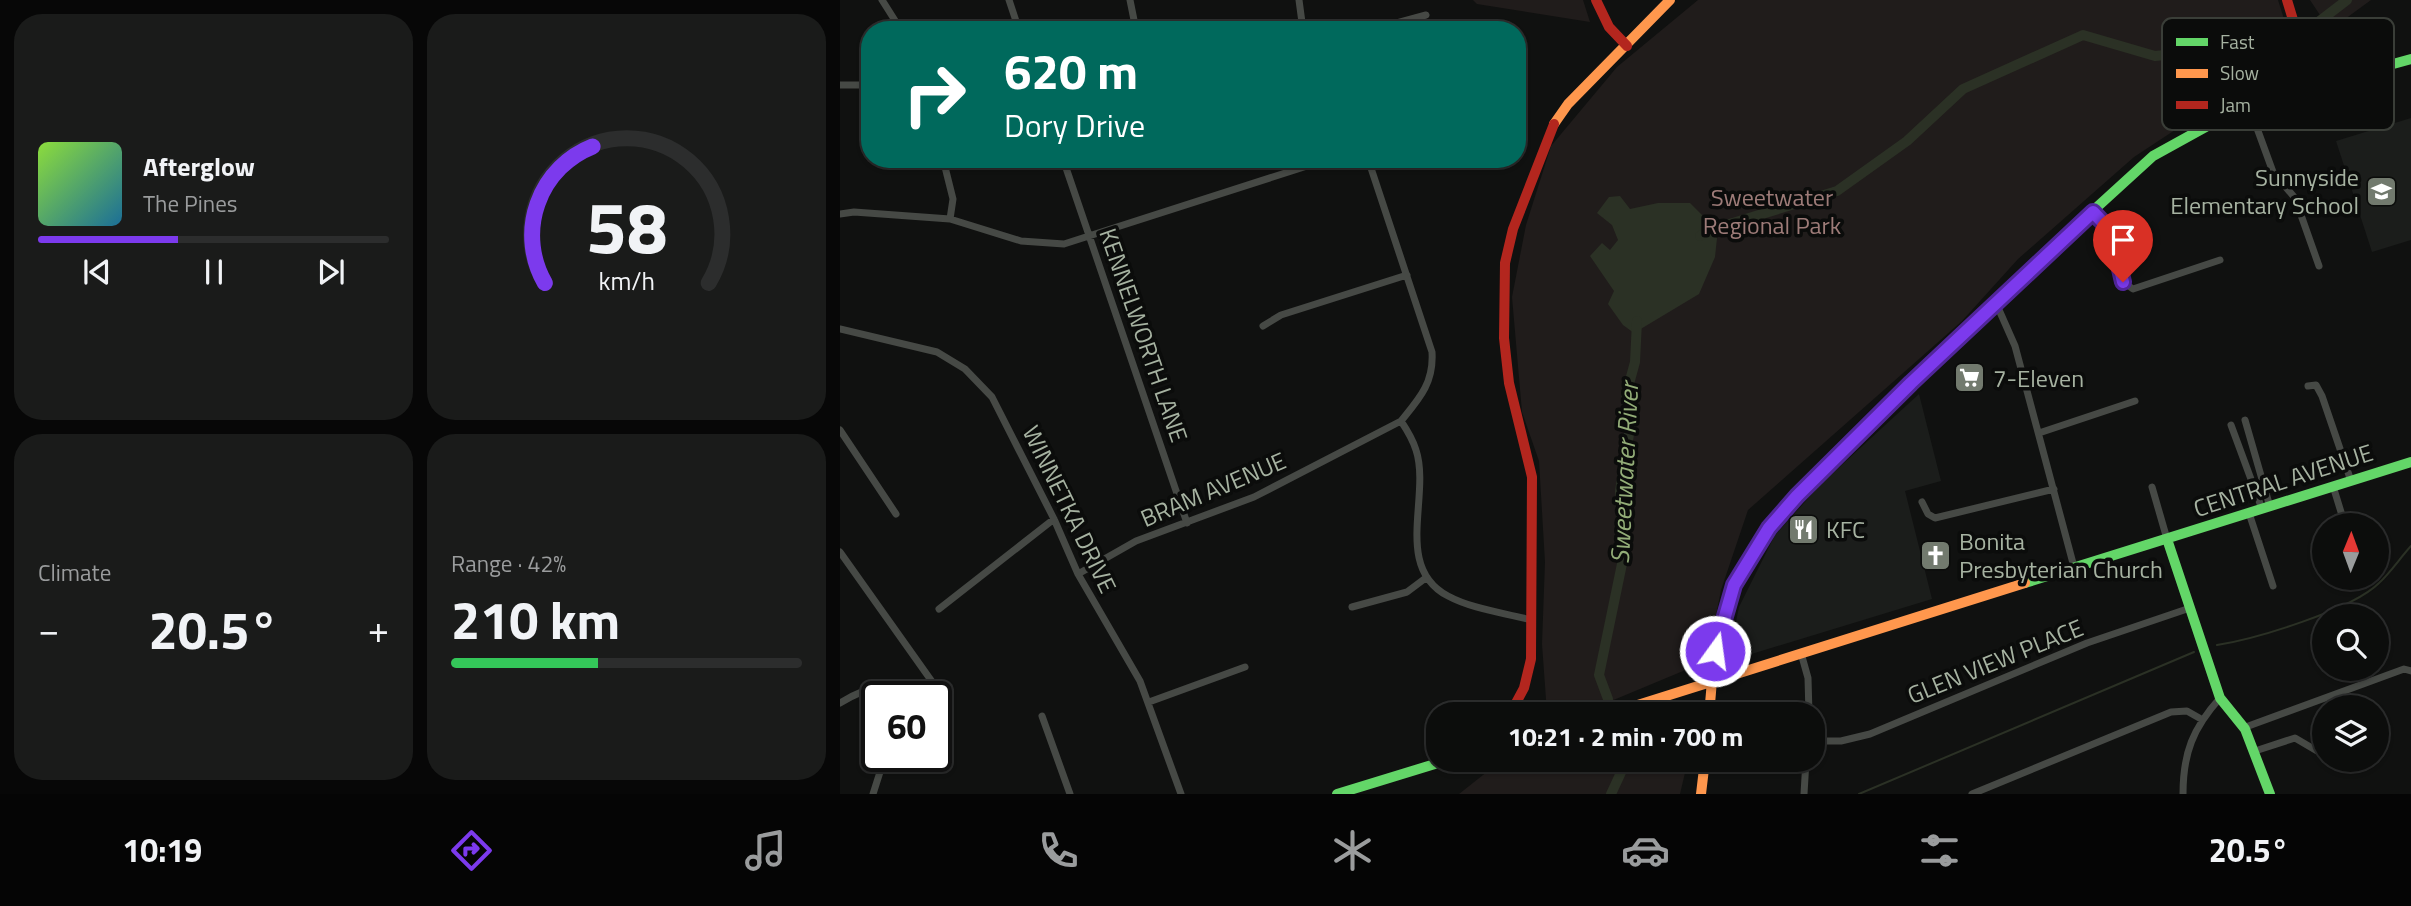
<!DOCTYPE html>
<html lang="en">
<head>
<meta charset="utf-8">
<style>
	body { margin:0; font-family:"Titillium Web",sans-serif; background:#1a1b1a; color:#f1f3f6; height:100vh; display:flex; flex-direction:column; font-size:26px; white-space:nowrap }
	* { box-sizing:border-box; margin:0 }
	p { font-size:23px; color:#9a9c9d }
	.icon { flex:none; width:38px; height:38px; fill:none; stroke:currentColor; stroke-width:2; stroke-linecap:round; stroke-linejoin:round }
	.map { position:relative; flex:1; overflow:hidden }
	.details { display:flex; flex-direction:column; gap:14px; padding:14px; background:#070707; width:840px }
	.details>* { flex:none }
	.hud { position:absolute; left:21px; top:21px; width:665px; height:147px; border-radius:28px; box-shadow:0 2px 5px #0004,0 0 0 2px #2c2d2d; background:#00695c; color:#fff; overflow:hidden }
	.needle { width:46px; rotate:1deg }
	.tools { position:absolute; left:1472px; top:513px; display:grid; gap:14px }
	.tools a { display:grid; place-items:center; width:77px; height:77px; border-radius:50%; background:#0c0d0c; box-shadow:0 2px 5px #0004,0 0 0 2px #2c2d2d; font-size:35px }
	.speed { position:absolute; left:21px; top:681px; display:flex; gap:14px; font-size:35px; font-weight:700; text-align:center }
	.speed>* { display:grid; place-content:center; width:91px; height:91px; border-radius:50%; background:#0c0d0c; box-shadow:0 2px 5px #0004,0 0 0 2px #2c2d2d; line-height:1 }
	.speed .limit { border:4px solid #111; border-radius:10px; background:#fff; color:#111 }
	.pin { position:absolute; display:grid; place-items:center; width:60px; height:60px; color:#fff; margin:-72px -30px; border-radius:50% 50% 50% 0; rotate:-45deg; box-shadow:0 0 7px #0007 }
	.pin .icon { rotate:45deg }
	.me { position:absolute; width:77px; margin:-38px; rotate:14deg; stroke-linejoin:round; filter:drop-shadow(0 0 5px #0008) }
	.turn { display:flex; align-items:center; gap:24px; height:147px; padding:0 28px; font-size:32px }
	.turn .icon { width:91px; height:91px; stroke-width:2.5 }
	.turn b { display:block; font-size:49px; line-height:60px }
	.big { font-size:52px; font-weight:700; line-height:1.1 }
	.details .card { flex:1; display:flex; flex-direction:column; justify-content:center; gap:10px; min-width:0; padding:0 24px; border-radius:28px; background:#1a1b1a }
	.details .dial { align-items:center; gap:0 }
	.dial svg { height:182px; overflow:visible; fill:none; stroke:#2c2d2d; stroke-width:7; stroke-linecap:round; text-anchor:middle }
	.dial text { fill:#f1f3f6; stroke:none }
	.song { display:flex; align-items:center; gap:21px }
	.cover { width:84px; height:84px; border-radius:10px; background:linear-gradient(135deg,hsl(90 70% 55%),hsl(200 70% 35%)) }
	.played { height:7px; border-radius:4px; background:linear-gradient(90deg,#7c3aed 40%,#2c2d2d 40%) }
	.keys { display:flex; justify-content:space-around; direction:ltr }
	.heat { display:flex; justify-content:space-between; align-items:center; font-size:38px; direction:ltr }
	.charge { height:10px; border-radius:5px; background:linear-gradient(90deg,#34c759 42%,#2c2d2d 0) }
	.details .tiles { flex:1; display:grid; gap:14px; grid-template-columns:repeat(2,1fr) }
	.trip { position:absolute; left:586px; top:702px; width:399px; height:70px; border-radius:28px; background:#0c0d0c; box-shadow:0 2px 5px #0004,0 0 0 2px #2c2d2d; font-weight:700; line-height:70px; text-align:center }
	.tabs { display:flex; height:112px; justify-content:space-around; align-items:center; background:#050505; color:#9a9c9d }
	.tabs .icon { width:49px; height:49px }
	.tabs .active { color:#7c3aed }
	.tabs b { font-size:32px; color:#f1f3f6 }
	main { display:flex; flex:1; min-height:0 }
	.map>svg:first-child { display:block }
</style>
</head>
<body>
<main>
<section class="details">
<div class="tiles">
<div class="card">
<div class="song"><i class="cover"></i><div><b>Afterglow</b><p>The Pines</p></div></div>
<div class="played"></div>
<div class="keys"><svg class="icon" aria-label="previous" viewBox="0 0 24 24"><path d="M18 5L8 12l10 7zM5 5v14"/></svg><svg class="icon" aria-label="pause" viewBox="0 0 24 24"><path d="M8 5v14M16 5v14"/></svg><svg class="icon" aria-label="next" viewBox="0 0 24 24"><path d="M6 5l10 7-10 7zM19 5v14"/></svg></div>
</div>
<div class="card dial"><svg viewBox="0 0 100 80">
<path d="M14 69A42 42 0 1 1 86 69"/>
<path d="M14 69A42 42 0 0 1 35 9" stroke="#7c3aed"/>
<text x="50" y="56" font-size="32" font-weight="700">58</text>
<text x="50" y="72" font-size="11">km/h</text>
</svg></div>
<div class="card"><p>Climate</p>
<div class="heat"><a>−</a><b class="big">20.5°</b><a>+</a></div>
</div>
<div class="card"><p>Range · 42%</p><b class="big">210 km</b><div class="charge"></div></div>
</div>
</section>
<div class="map">
<svg width="1571" height="794" viewBox="0 0 1571 794">
	<rect width="100%" height="100%" fill="#101110"/>
	<!-- built -->
	<path fill="#1b1d1b" d="M1571 118V240L1532 252 1496 141Z
		M1079 394 1101 481 1065 491 1092 599 892 660 890 651 899 607 935 535 982 483Z"/>
	<!-- green -->
	<path fill="#201c1b" d="M633 0H743L750 22 637 4Z
		M858 0H1438L1457 60 1456 79 1373 105 1294 157 1178 259 1122 321 908 510 881 590 867 661 740 714 707 713 702 644 705 562 699 461 682 412 672 297 686 225 711 146 777 67Z
		M1470 0H1531L1490 30Z
		M662 760H848L840 794H619Z"/>
	<!-- water -->
	<path fill="#2b3125" d="M780 196 790 209 818 203H850L866 219 877 238 875 257 859 294 794 333 783 325 768 304 774 291 750 256 762 243 770 250 778 240 772 225 757 213 769 197Z"/>
	<g fill="none" stroke-linecap="round" stroke-linejoin="round">
		<!-- stream -->
		<path stroke="#2b3125" stroke-width="2" d="M1377 645C1415 639 1512 610 1539 583 1551 572 1560 558 1571 546
			M1019 794 1354 652"/>
		<!-- river -->
		<path stroke="#2b3125" stroke-width="10" d="M860 236 870 230 997 191 1067 141 1123 89 1243 35 1315 56 1434 44 1477 23 1507 0
			M768 699 759 675 783 559 780 491 790 428 786 395 795 362 797 321
			M771 794 784 766V760"/>
		<!-- street -->
		<path stroke="#464945" stroke-width="7" d="M42 0 61 30
			M169 0 179 30
			M290 0 296 30
			M459 0 463 30
			M531 30 586 15
			M0 85H30
			M1410 109 1433 172 1455 198 1479 266
			M103 159 113 199 110 219
			M223 159 347 523
			M1253 212 1271 231 1283 282 1293 289 1380 260
			M0 214 14 212 110 219 181 241 224 244 489 159
			M1156 303 1175 346 1234 567
			M423 326 441 315 567 275
			M0 329 97 352 125 369 152 397 214 519 238 574 300 681 341 794
			M1468 386 1476 385 1482 396 1511 481
			M1405 420 1430 507
			M561 421C567 430 573 440 576 450 591 496 553 567 608 596 632 609 665 613 691 620
			M1391 425 1422 509
			M0 430 56 514
			M1199 433 1295 401
			M1493 486 1505 525
			M1312 487 1327 539
			M1082 502 1088 514 1095 518 1214 489
			M1409 513 1433 586
			M0 552 93 683 96 696
			M238 574 296 541 414 497 561 421C579 399 594 383 592 352L528 159
			M512 607 567 592 587 577
			M99 609 214 519
			M961 653 968 678 969 714
			M309 702 405 667
			M0 703C35 682 52 682 93 683
			M202 716 230 794
			M1403 728 1564 669 1571 671
			M973 741H1001L1030 734 1247 643 1350 608
			M1415 751 1455 738 1484 755
			M33 794 40 772 54 756
			M964 794 966 760
			M1132 794 1331 712 1347 711 1361 719
			M1343 794C1343 753 1353 728 1380 698"/>
		<!-- fast -->
		<path stroke="#63d668" stroke-width="10" d="M1473 86 1571 59
			M978 475 1222 239 1313 156 1380 119 1424 103
			M1327 539 1380 698 1405 729 1430 794
			M1185 583 1571 462
			M676 706 689 714
			M603 762 611 764 623 760
			M497 794 608 760"/>
		<!-- slow -->
		<path stroke="#ff974d" stroke-width="10" d="M714 124 728 104 830 0
			M769 714 1185 583
			M869 714C873 677 873 637 887 602 907 553 941 512 978 475
			M861 794 865 760"/>
		<!-- jam -->
		<path stroke="#b3261e" stroke-width="10" d="M756 0 769 27 787 46
			M1424 103 1473 86 1447 0
			M670 714 684 688 691 659 692 477 669 383 664 338 665 263 673 229 714 124"/>
	</g>
	<g fill="none" stroke-linecap="round" stroke-linejoin="round">
		<defs>
			<path id="route" d="M875 651 894 585 929 528 957 496 1071 383 1253 212 1271 231 1283 282"/>
		</defs>
		<!-- route casing -->
		<use href="#route" stroke="#51269a" stroke-width="18"/>
		<!-- route -->
		<use href="#route" stroke="#7c3aed" stroke-width="12"/>
	</g>
	<!-- icons -->
	<defs>
		<symbol id="school-square" viewBox="-11 -11 22 22"><rect x="-9" y="-9" width="18" height="18" rx="4" fill="#727a6e" stroke="#0b0c0b"/><path d="M0-5L7-2L0 1L-7-2ZM-4 1L0 2.5L4 1V4Q0 6-4 4Z" fill="#fff"/></symbol>
		<symbol id="supermarket-square" viewBox="-11 -11 22 22"><rect x="-9" y="-9" width="18" height="18" rx="4" fill="#727a6e" stroke="#0b0c0b"/><path d="M-6-5.5h2.5l.6 2H6L4.5 2H-2.5L-4.4-4H-6ZM-1.5 3.2a1.3 1.3 0 1 0 .1 0ZM3 3.2a1.3 1.3 0 1 0 .1 0Z" fill="#fff"/></symbol>
		<symbol id="restaurant-square" viewBox="-11 -11 22 22"><rect x="-9" y="-9" width="18" height="18" rx="4" fill="#727a6e" stroke="#0b0c0b"/><path d="M-5-6h1v4h1v-4h1v4h1v-4h1v5L-1.5 .5V6h-2V.5L-5-1ZM5-6V6H3V1.5H1.5Q1.5-4 5-6Z" fill="#fff"/></symbol>
		<symbol id="church-square" viewBox="-11 -11 22 22"><rect x="-9" y="-9" width="18" height="18" rx="4" fill="#727a6e" stroke="#0b0c0b"/><path d="M-1.2-6h2.4v3.5h3.3v2.4h-3.3V6h-2.4V-.1h-3.3v-2.4h3.3Z" fill="#fff"/></symbol>
	</defs>
	<g fill-rule="evenodd">
		<use href="#school-square" x="1524" y="174" width="35" height="35"/>
		<use href="#supermarket-square" x="1112" y="360" width="35" height="35"/>
		<use href="#restaurant-square" x="946" y="512" width="35" height="35"/>
		<use href="#church-square" x="1078" y="538" width="35" height="35"/>
	</g>
	<g text-anchor="middle" dominant-baseline="central" stroke-width="7" stroke-linejoin="round" paint-order="stroke">
		<!-- poi labels -->
		<g font-size="24" fill="#a6b2a1" stroke="#0b0c0b" text-anchor="start">
			<text x="1519" y="177" text-anchor="end">Sunnyside<tspan x="1519" dy="28">Elementary School</tspan></text>
			<text x="1153" y="378">7-Eleven</text>
			<text x="986" y="529">KFC</text>
			<text x="1119" y="541">Bonita<tspan x="1119" dy="28">Presbyterian Church</tspan></text>
		</g>
		<!-- park labels -->
		<g font-size="24" fill="#9d7b78" stroke="#0b0c0b">
			<text x="932" y="197">Sweetwater<tspan x="932" dy="28">Regional Park</tspan></text>
		</g>
		<!-- street labels -->
		<g font-size="24" fill="#a6b2a1" stroke="#0b0c0b">
			<text transform="translate(304 335) rotate(71)">KENNELWORTH LANE</text>
			<text transform="translate(1443 480) rotate(-18)">CENTRAL AVENUE</text>
			<text transform="translate(373 489) rotate(-23)">BRAM AVENUE</text>
			<text transform="translate(230 509) rotate(64)">WINNETKA DRIVE</text>
			<text transform="translate(1155 661) rotate(-22)">GLEN VIEW PLACE</text>
		</g>
		<!-- water labels -->
		<g font-size="26" font-style="italic" fill="#93ad78" stroke="#0b0c0b">
			<text transform="translate(784 473) rotate(-87)">Sweetwater River</text>
		</g>
	</g>
	<!-- legend -->
	<rect x="1322" y="18" width="232" height="112" rx="10" fill="#0b0c0b" stroke="#3a3e38" stroke-width="2"/>
	<rect x="1336" y="38" width="32" height="8" fill="#63d668"/>
	<rect x="1336" y="69" width="32" height="9" fill="#ff974d"/>
	<rect x="1336" y="101" width="32" height="8" fill="#b3261e"/>
	<g font-size="19" fill="#a6b2a1">
		<text x="1380" y="49">Fast</text>
		<text x="1380" y="80">Slow</text>
		<text x="1380" y="112">Jam</text>
	</g>
</svg>
<div class="tools">
<a><svg class="needle" viewBox="-14 -14 28 28"><path d="M0-13l5 13h-10z" fill="#e53935"/><path d="M0 13l5-13h-10z" fill="#9a9c9d"/></svg></a>
<a><svg class="icon" aria-label="search" viewBox="0 0 24 24"><circle cx="10" cy="10" r="6"/><path d="M15 15l6 6"/></svg></a>
<a><svg class="icon" aria-label="layers" viewBox="0 0 24 24"><path d="M12 4l9 5-9 5-9-5zM3 14l9 5 9-5"/></svg></a>
</div>
<div class="speed"><div class="limit">60</div></div>
<div class="pin" style="left:1283px;top:282px;background:#d93025"><svg class="icon" aria-label="arrive" viewBox="0 0 24 24"><path d="M6 21V4h12l-3 4 3 4H6"/></svg></div>
<svg class="me" style="left:875px;top:651px" viewBox="-20 -20 40 40"><circle r="17" fill="#7c3aed" stroke="#fff" stroke-width="3"/><path d="M0-11L8 9 0 5-8 9z" fill="#fff"/></svg>
<div class="trip">10:21 · 2 min · 700 m</div>
<div class="hud">
<div class="turn"><svg class="icon" aria-label="right" viewBox="0 0 24 24"><path d="M7 20v-9h11M14 6l5 5-5 5"/></svg><div><b>620 m</b>Dory Drive</div></div>
</div>
</div>
</main>
<nav class="tabs">
<b>10:19</b>
<svg class="icon active" aria-label="directions" viewBox="0 0 24 24"><path d="M12 3l9 9-9 9-9-9zM9 14v-3h6M13 9l2 2-2 2"/></svg>
<svg class="icon" aria-label="music" viewBox="0 0 24 24"><path d="M9 18V5l10-2v13"/><circle cx="6" cy="18" r="3"/><circle cx="16" cy="16" r="3"/></svg>
<svg class="icon" aria-label="phone" viewBox="0 0 24 24"><path d="M5 4h4l2 5-3 2q2 4 5 5l2-3 5 2v4C11 20 4 13 5 4z"/></svg>
<svg class="icon" aria-label="climate" viewBox="0 0 24 24"><path d="M12 3v18M4 7l16 10M4 17L20 7"/></svg>
<svg class="icon" aria-label="car" viewBox="0 0 24 24"><path d="M5 17H2v-5l4-1 3-4h7l3 4 3 1v5h-3M9 17h6M6 11h13"/><circle cx="7" cy="17" r="2"/><circle cx="17" cy="17" r="2"/></svg>
<svg class="icon" aria-label="filters" viewBox="0 0 24 24"><path d="M4 7h16M4 17h16"/><circle cx="9" cy="7" r="2"/><circle cx="15" cy="17" r="2"/></svg>
<b>20.5°</b>
</nav>
</body>
</html>
